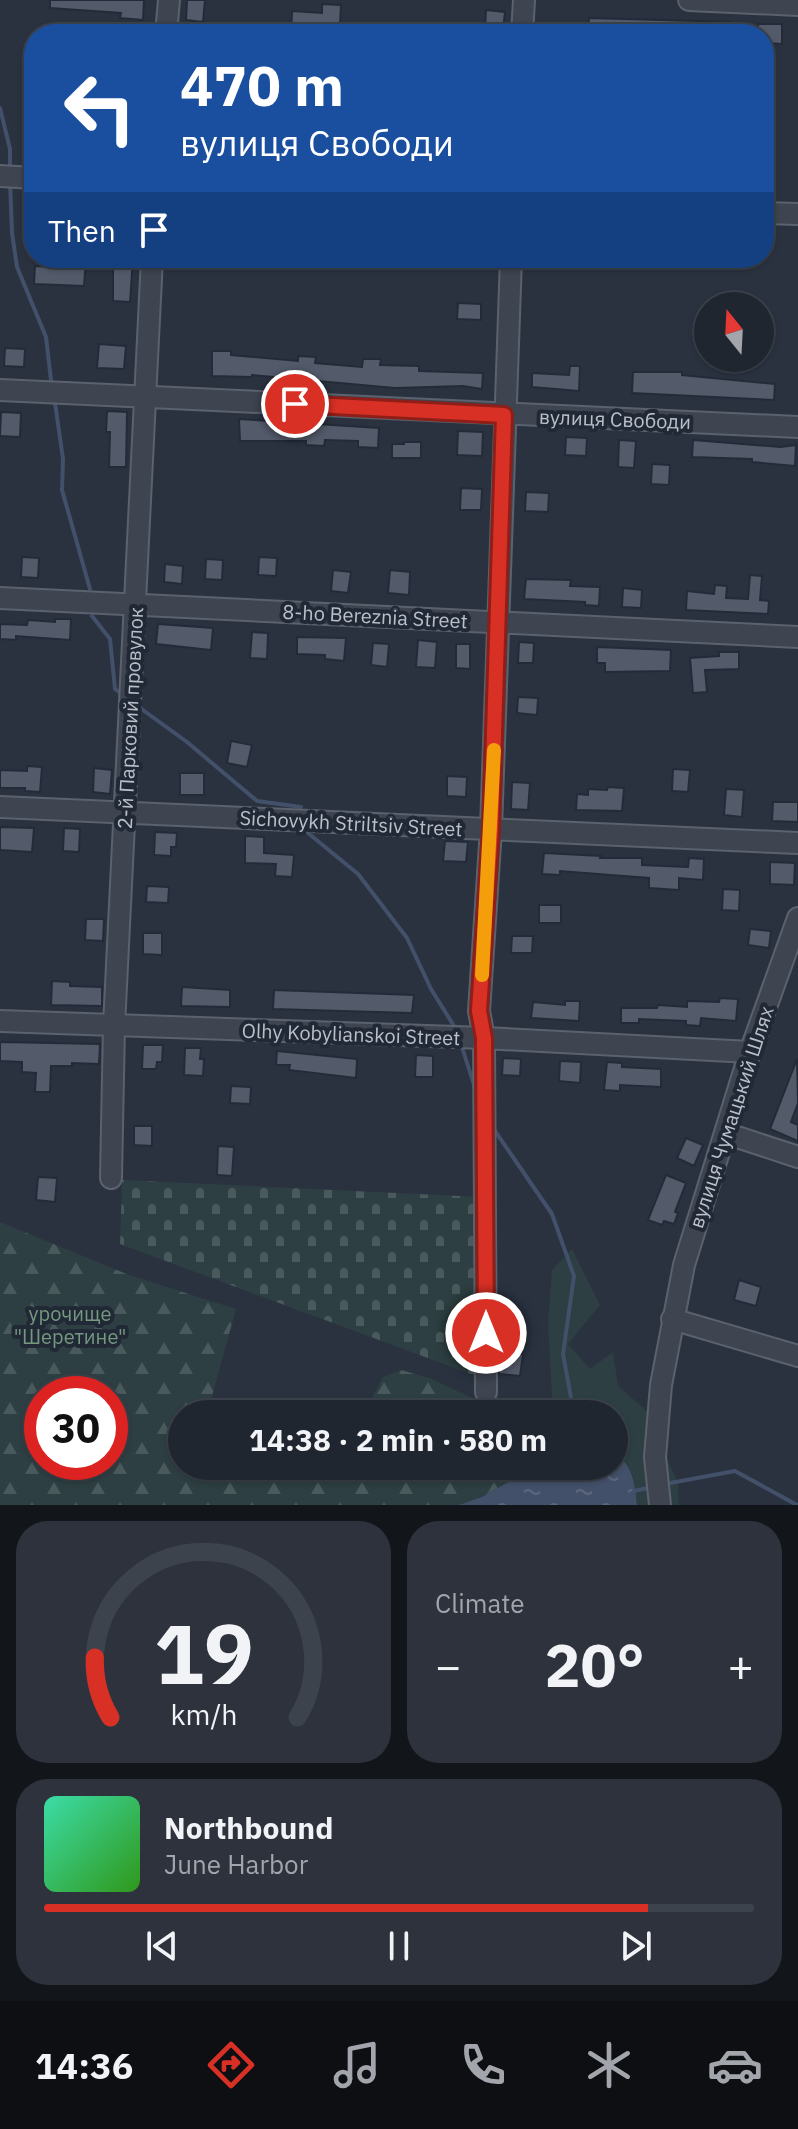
<!DOCTYPE html>
<html lang="en">
<head>
<meta charset="utf-8">
<style>
	body { margin:0; font-family:"IBM Plex Sans",sans-serif; background:#2d323c; color:#f1f3f6; height:100vh; display:flex; flex-direction:column; font-size:30px; white-space:nowrap }
	* { box-sizing:border-box; margin:0 }
	p { font-size:26px; color:#a2a5ab }
	.icon { flex:none; width:44px; height:44px; fill:none; stroke:currentColor; stroke-width:2; stroke-linecap:round; stroke-linejoin:round }
	.map { position:relative; height:1505px; overflow:hidden }
	.side { display:flex; flex-direction:column; gap:16px; padding:16px; background:#12151a; flex:1 }
	.side>* { flex:none }
	.guide { position:absolute; left:24px; top:24px; width:750px; height:244px; border-radius:32px; box-shadow:0 2px 6px #0004,0 0 0 2px #3d434c; background:#1a4fa0; color:#fff; overflow:hidden }
	.needle { width:52px; rotate:342deg }
	.tools { position:absolute; left:694px; top:292px; display:grid; gap:16px }
	.tools a { display:grid; place-items:center; width:80px; height:80px; border-radius:50%; background:#202630; box-shadow:0 2px 6px #0004,0 0 0 2px #3d434c; font-size:40px }
	.speed { position:absolute; left:24px; top:1376px; display:flex; gap:16px; font-size:40px; font-weight:700; text-align:center }
	.speed>* { display:grid; place-content:center; width:104px; height:104px; border-radius:50%; background:#202630; box-shadow:0 2px 6px #0004,0 0 0 2px #3d434c; line-height:1 }
	.speed .limit { border:12px solid #d22; background:#fff; color:#111 }
	.pin { position:absolute; display:grid; place-items:center; width:68px; height:68px; color:#fff; margin:-34px; border:4px solid #fff; border-radius:50%; box-shadow:0 2px 8px #0007 }
	.me { position:absolute; width:88px; margin:-44px; rotate:0deg; stroke-linejoin:round; filter:drop-shadow(0 0 6px #0008) }
	.turn { display:flex; align-items:center; gap:28px; height:168px; padding:0 24px; font-size:36px }
	.turn .icon { width:104px; height:104px; stroke-width:2.5 }
	.turn b { display:block; font-size:56px; line-height:68px }
	.then { display:flex; align-items:center; height:76px; padding:0 24px; background:#0003; gap:16px; font-size:30px }
	.big { font-size:60px; font-weight:700; line-height:1.1 }
	.side .widget { flex:1; display:flex; flex-direction:column; justify-content:center; gap:12px; min-width:0; padding:0 28px; border-radius:32px; background:#2d323c }
	.side .dial { align-items:center; gap:0 }
	.dial svg { height:208px; overflow:visible; fill:none; stroke:#3d434c; stroke-width:7; stroke-linecap:round; text-anchor:middle }
	.dial text { fill:#f1f3f6; stroke:none }
	.song { display:flex; align-items:center; gap:24px }
	.cover { width:96px; height:96px; border-radius:12px; background:linear-gradient(135deg,hsl(160 70% 55%),hsl(110 70% 35%)) }
	.played { height:8px; border-radius:4px; background:linear-gradient(90deg,#d93025 85%,#3d434c 85%) }
	.keys { display:flex; justify-content:space-around; direction:ltr }
	.heat { display:flex; justify-content:space-between; align-items:center; font-size:44px; direction:ltr }
	.side .tiles { flex:1; display:grid; gap:16px; grid-template-columns:1fr 1fr }
	.widget:last-child { grid-column:span 2 }
	.trip { position:absolute; left:168px; top:1400px; width:460px; height:80px; border-radius:40px; background:#202630; box-shadow:0 2px 6px #0004,0 0 0 2px #3d434c; font-weight:700; line-height:80px; text-align:center }
	.menu { display:flex; height:128px; justify-content:space-around; align-items:center; background:#0d0f13; color:#a2a5ab }
	.menu .icon { width:56px; height:56px }
	.menu .on { color:#d93025 }
	.menu b { font-size:36px; color:#f1f3f6 }
	.map>svg:first-child { display:block }
</style>
</head>
<body>
<div class="map">
<svg width="798" height="1505" viewBox="0 0 798 1505">
	<defs>
		<pattern id="forest-firs" width="22" height="20" patternUnits="userSpaceOnUse" patternTransform="scale(2)"><rect width="22" height="20" fill="#2d3f42"/><path d="M5 1l3.5 6h-7zM16 11l3.5 6h-7z" fill="#49595c"/></pattern>
		<pattern id="cemetery-stones" width="16" height="16" patternUnits="userSpaceOnUse" patternTransform="scale(2)"><rect width="16" height="16" fill="#2d3f42"/><path d="M2 7V4a2 2 0 0 1 4 0v3zM10 15v-3a2 2 0 0 1 4 0v3z" fill="#49595c"/></pattern>
		<pattern id="water-ripples" width="26" height="14" patternUnits="userSpaceOnUse" patternTransform="scale(2)"><rect width="26" height="14" fill="#435069"/><path d="M2 4q2-2 4 0t4 0M15 11q2-2 4 0t4 0" fill="none" stroke="#5c677d"/></pattern>
	</defs>
	<rect width="100%" height="100%" fill="#2a3240"/>
	<!-- green -->
	<path fill="#2d3f42" d="M572 1249 600 1305 568 1344 590 1369 613 1352 618 1386 664 1426 668 1461 678 1483 679 1505H637C635 1485 633 1464 614 1453V1414H553L548 1323 552 1270Z"/>
	<!-- forest -->
	<path fill="url(#forest-firs)" fill-rule="evenodd" d="M0 1222 129 1275 236 1309 207 1414H182V1466H537L482 1497 459 1505H0ZM42 1394H110V1462H42Z
		M401 1370 432 1379 505 1414H363L383 1377Z"/>
	<!-- cemetery -->
	<path fill="url(#cemetery-stones)" d="M122 1180 481 1197 479 1377 120 1244Z"/>
	<!-- water -->
	<path fill="url(#water-ripples)" d="M614 1453C633 1464 635 1485 637 1505H459L482 1497 537 1466H614Z"/>
	<g fill="none" stroke-linecap="round" stroke-linejoin="round">
		<!-- stream -->
		<path stroke="#435069" stroke-width="4" d="M0 108 10 149V169
			M10 182 12 233 17 267 46 337 51 380
			M55 403 63 459 62 490 90 589
			M92 616 110 639 115 689 123 695
			M136 705 187 742 257 801 301 807
			M308 833 358 874 407 938 431 989 454 1026
			M461 1044 475 1088
			M493 1128 552 1214 574 1276 563 1354 574 1414
			M665 1484 735 1471 797 1505
			M634 1491 652 1487"/>
	</g>
	<!-- building -->
	<path fill="#535b6b" stroke="#242b38" stroke-width="2" d="M50 0H144L143 20 120 18 121 13 50 8Z
		M187 0H205L203 22 186 20Z
		M322 4 341 5 340 26 309 24 308 34H291L292 11 322 13Z
		M486 10 505 12 503 29 485 28Z
		M589 18 731 22V34H588Z
		M758 24H782V44L764 43V34H758Z
		M73 258H86L84 286 34 284 35 266 72 268Z
		M113 258H133L130 302 113 301Z
		M458 303 481 304V320L457 319Z
		M99 344 126 346 124 369 97 368Z
		M5 348 25 349 24 367 4 366Z
		M212 351H231V355L298 361V356L316 357 315 363 362 367 363 359H381L380 365 419 366V371L483 373 482 389 463 386 395 388 252 375V377L212 376Z
		M570 366H580L579 391 532 387V373L569 375Z
		M633 372H682V375L775 384 774 400 632 393Z
		M107 411 127 412 126 467H109L110 432H106Z
		M1 412 21 413 20 437 0 436Z
		M239 419 379 428 378 448 358 447V441L325 440 324 446 306 445V441H240Z
		M458 431 483 432 482 456 457 455Z
		M566 437 587 438 586 456 565 455Z
		M619 440 636 441 634 468 618 467Z
		M693 440 781 447 796 445 795 466 752 462V459L692 457Z
		M404 442H421V458H392V444H404Z
		M652 464 670 465 669 485 651 484Z
		M461 488 482 489 481 510H460Z
		M526 492 549 493 548 512 525 511Z
		M22 557 39 558 38 578 21 577Z
		M259 557 277 558 276 576 258 575Z
		M206 559 223 560 222 580 205 579Z
		M165 564 183 566 182 584 164 582Z
		M333 570 351 572 348 593 331 591Z
		M390 570 410 572 409 595 388 593Z
		M750 575 762 576 760 600 769 601 768 614 686 610 687 591 714 594 715 585 727 586 726 598 748 599Z
		M526 579 571 580 570 586 600 587 599 606 585 605V602L524 599Z
		M623 588 642 590 641 608 622 607Z
		M55 619H71L70 640 16 636V640L0 639V624L27 625 28 620 55 622Z
		M158 624 213 628 211 650 156 644Z
		M252 632 268 633 267 659 250 658Z
		M297 637 346 638 344 661 325 659V655L297 654Z
		M418 640 437 642 435 668 416 667Z
		M519 642 534 643 533 663H518Z
		M373 643 389 644 387 667 371 665Z
		M456 644H470V669L456 668Z
		M597 647 671 650 670 671 605 672V663H597Z
		M719 652H739V669L705 670 707 692 693 693 690 658 719 656Z
		M518 697 538 698 537 715 517 713Z
		M231 741 252 745 247 767 227 763Z
		M27 766 42 767 40 792 25 791V788H0V770L27 771Z
		M94 768 112 770 110 794 93 792Z
		M673 769 690 770 688 792 672 791Z
		M180 773H204V795H180Z
		M447 776 467 777 466 797 447 796Z
		M512 782 530 783 528 810 511 809Z
		M608 787 624 788 622 811 576 810 577 794 588 795V789L607 790Z
		M726 789 744 790 742 817 724 815Z
		M773 802H798V822L772 821Z
		M0 827 34 828 32 852 0 850Z
		M64 828 80 829 79 852 63 851Z
		M155 832 177 833 176 847H171V856L154 855Z
		M245 836 264 837V853L294 855 292 877 275 876 276 864 245 863Z
		M445 841 468 842 466 862 443 861Z
		M544 853 601 856 600 858H642V865L688 867 689 858 704 859 703 880 679 878V890L649 888V878L560 871V875L542 874Z
		M770 862 795 863 794 885 770 884Z
		M147 886 169 887 168 903 146 902Z
		M723 889 740 890 739 911 722 910Z
		M539 905H561V923H539Z
		M86 919H104L103 941 85 940Z
		M750 929 771 931 769 948 748 945Z
		M143 933H162V955L143 954Z
		M512 936H533L532 953H511Z
		M52 981 70 982V986L102 987V1006L51 1005Z
		M182 987 230 990V1007L181 1006Z
		M274 990 414 995 412 1013 273 1009Z
		M720 998 738 999 736 1021 701 1018 700 1026 686 1025V1021L639 1019V1023H621V1008H657L658 1005 687 1007V1001L719 1002Z
		M565 1001H580L579 1021 531 1018 533 1002 565 1005Z
		M0 1042 100 1044 99 1064 72 1063V1066H51L50 1092H35L36 1073 22 1072V1062L0 1061Z
		M143 1045H163L162 1062H157L156 1069H142Z
		M185 1048H201L200 1059H204L203 1076 184 1075Z
		M277 1051 357 1059 356 1078 289 1070 290 1065H276Z
		M416 1055 433 1056V1077H415Z
		M503 1058 521 1059 520 1076 502 1075Z
		M797 1059 798 1103 791 1122 798 1125V1141L770 1129Z
		M560 1061 581 1062 580 1083 559 1081Z
		M607 1062 622 1063V1067L661 1069V1087L620 1085V1091L604 1090Z
		M231 1086 251 1087 250 1104 230 1103Z
		M134 1126H152V1146L134 1145Z
		M686 1138 703 1145 694 1166 677 1158Z
		M218 1146 234 1147 232 1176 217 1175Z
		M666 1175 686 1183 675 1212 678 1213 674 1224 664 1221 662 1225 648 1220Z
		M38 1177 57 1178 55 1202 36 1200Z
		M739 1280 761 1287 756 1306 734 1300Z
		M499 1351 523 1354 520 1376 499 1374Z"/>
	<g fill="none" stroke-linecap="round" stroke-linejoin="round">
		<defs>
			<path id="minor" d="M689 0 798 5
				M166 34 169 0
				M522 34 524 0
				M0 176 34 178
				M764 213 798 214
				M0 390 798 427
				M0 598 798 637
				M0 807 798 843
				M0 1021 484 1038 750 1052
				M725 1133 798 1157
				M111 1178 114 1026 152 258
				M672 1319 798 1356
				M486 1392 484 1038 479 1011 491 829 511 258
				M660 1505 655 1457 661 1385 684 1265 750 1052 798 918"/>
		</defs>
		<!-- minor casing -->
		<use href="#minor" stroke="#5b626d" stroke-width="24"/>
		<!-- minor -->
		<use href="#minor" stroke="#3e4450" stroke-width="20"/>
	</g>
	<g fill="none" stroke-linecap="round" stroke-linejoin="round">
		<defs>
			<path id="route" d="M295 404 504 415 491 829 479 1011 484 1038 486 1333"/>
		</defs>
		<!-- route casing -->
		<use href="#route" stroke="#8d1f18" stroke-width="20"/>
		<!-- route -->
		<use href="#route" stroke="#d93025" stroke-width="14"/>
		<!-- slow -->
		<path stroke="#f59e0b" stroke-width="14" d="M482 975 494 750"/>
	</g>
	<g text-anchor="middle" dominant-baseline="central" stroke-width="8" stroke-linejoin="round" paint-order="stroke">
		<!-- street labels -->
		<g font-size="20" fill="#bac0ca" stroke="#222936">
			<text transform="translate(615 419) rotate(2)">вулиця Свободи</text>
			<text transform="translate(375 616) rotate(3)">8-ho Bereznia Street</text>
			<text transform="translate(130 718) rotate(-87)">2-й Парковий провулок</text>
			<text transform="translate(351 823) rotate(3)">Sichovykh Striltsiv Street</text>
			<text transform="translate(351 1034) rotate(2)">Olhy Kobylianskoi Street</text>
			<text transform="translate(731 1117) rotate(-72)">вулиця Чумацький Шлях</text>
		</g>
		<!-- park labels -->
		<g font-size="20" fill="#74997f" stroke="#222936">
			<text x="70" y="1313">урочище<tspan x="70" dy="23">"Шеретине"</tspan></text>
		</g>
	</g>
</svg>
<div class="tools">
<a><svg class="needle" viewBox="-14 -14 28 28"><path d="M0-13l5 13h-10z" fill="#e53935"/><path d="M0 13l5-13h-10z" fill="#a2a5ab"/></svg></a>
</div>
<div class="speed"><div class="limit">30</div></div>
<div class="pin" style="left:295px;top:404px;background:#d93025"><svg class="icon" aria-label="arrive" viewBox="0 0 24 24"><path d="M6 21V4h12l-3 4 3 4H6"/></svg></div>
<svg class="me" style="left:486px;top:1333px" viewBox="-20 -20 40 40"><circle r="17" fill="#d93025" stroke="#fff" stroke-width="3"/><path d="M0-11L8 9 0 5-8 9z" fill="#fff"/></svg>
<div class="trip">14:38 · 2 min · 580 m</div>
<div class="guide">
<div class="turn"><svg class="icon" aria-label="left" viewBox="0 0 24 24"><path d="M17 20v-9H6M10 6l-5 5 5 5"/></svg><div><b>470 m</b>вулиця Свободи</div></div>
<div class="then">Then<svg class="icon" aria-label="arrive" viewBox="0 0 24 24"><path d="M6 21V4h12l-3 4 3 4H6"/></svg></div>
</div>
</div>
<section class="side">
<div class="tiles">
<div class="widget dial"><svg viewBox="0 0 100 80">
<path d="M14 69A42 42 0 1 1 86 69"/>
<path d="M14 69A42 42 0 0 1 8 46" stroke="#d93025"/>
<text x="50" y="56" font-size="32" font-weight="700">19</text>
<text x="50" y="72" font-size="11">km/h</text>
</svg></div>
<div class="widget"><p>Climate</p>
<div class="heat"><a>−</a><b class="big">20°</b><a>+</a></div>
</div>
<div class="widget">
<div class="song"><i class="cover"></i><div><b>Northbound</b><p>June Harbor</p></div></div>
<div class="played"></div>
<div class="keys"><svg class="icon" aria-label="previous" viewBox="0 0 24 24"><path d="M18 5L8 12l10 7zM5 5v14"/></svg><svg class="icon" aria-label="pause" viewBox="0 0 24 24"><path d="M8 5v14M16 5v14"/></svg><svg class="icon" aria-label="next" viewBox="0 0 24 24"><path d="M6 5l10 7-10 7zM19 5v14"/></svg></div>
</div>
</div>
</section>
<nav class="menu">
<b>14:36</b>
<svg class="icon on" aria-label="directions" viewBox="0 0 24 24"><path d="M12 3l9 9-9 9-9-9zM9 14v-3h6M13 9l2 2-2 2"/></svg>
<svg class="icon" aria-label="music" viewBox="0 0 24 24"><path d="M9 18V5l10-2v13"/><circle cx="6" cy="18" r="3"/><circle cx="16" cy="16" r="3"/></svg>
<svg class="icon" aria-label="phone" viewBox="0 0 24 24"><path d="M5 4h4l2 5-3 2q2 4 5 5l2-3 5 2v4C11 20 4 13 5 4z"/></svg>
<svg class="icon" aria-label="climate" viewBox="0 0 24 24"><path d="M12 3v18M4 7l16 10M4 17L20 7"/></svg>
<svg class="icon" aria-label="car" viewBox="0 0 24 24"><path d="M5 17H2v-5l4-1 3-4h7l3 4 3 1v5h-3M9 17h6M6 11h13"/><circle cx="7" cy="17" r="2"/><circle cx="17" cy="17" r="2"/></svg>
</nav>
</body>
</html>
